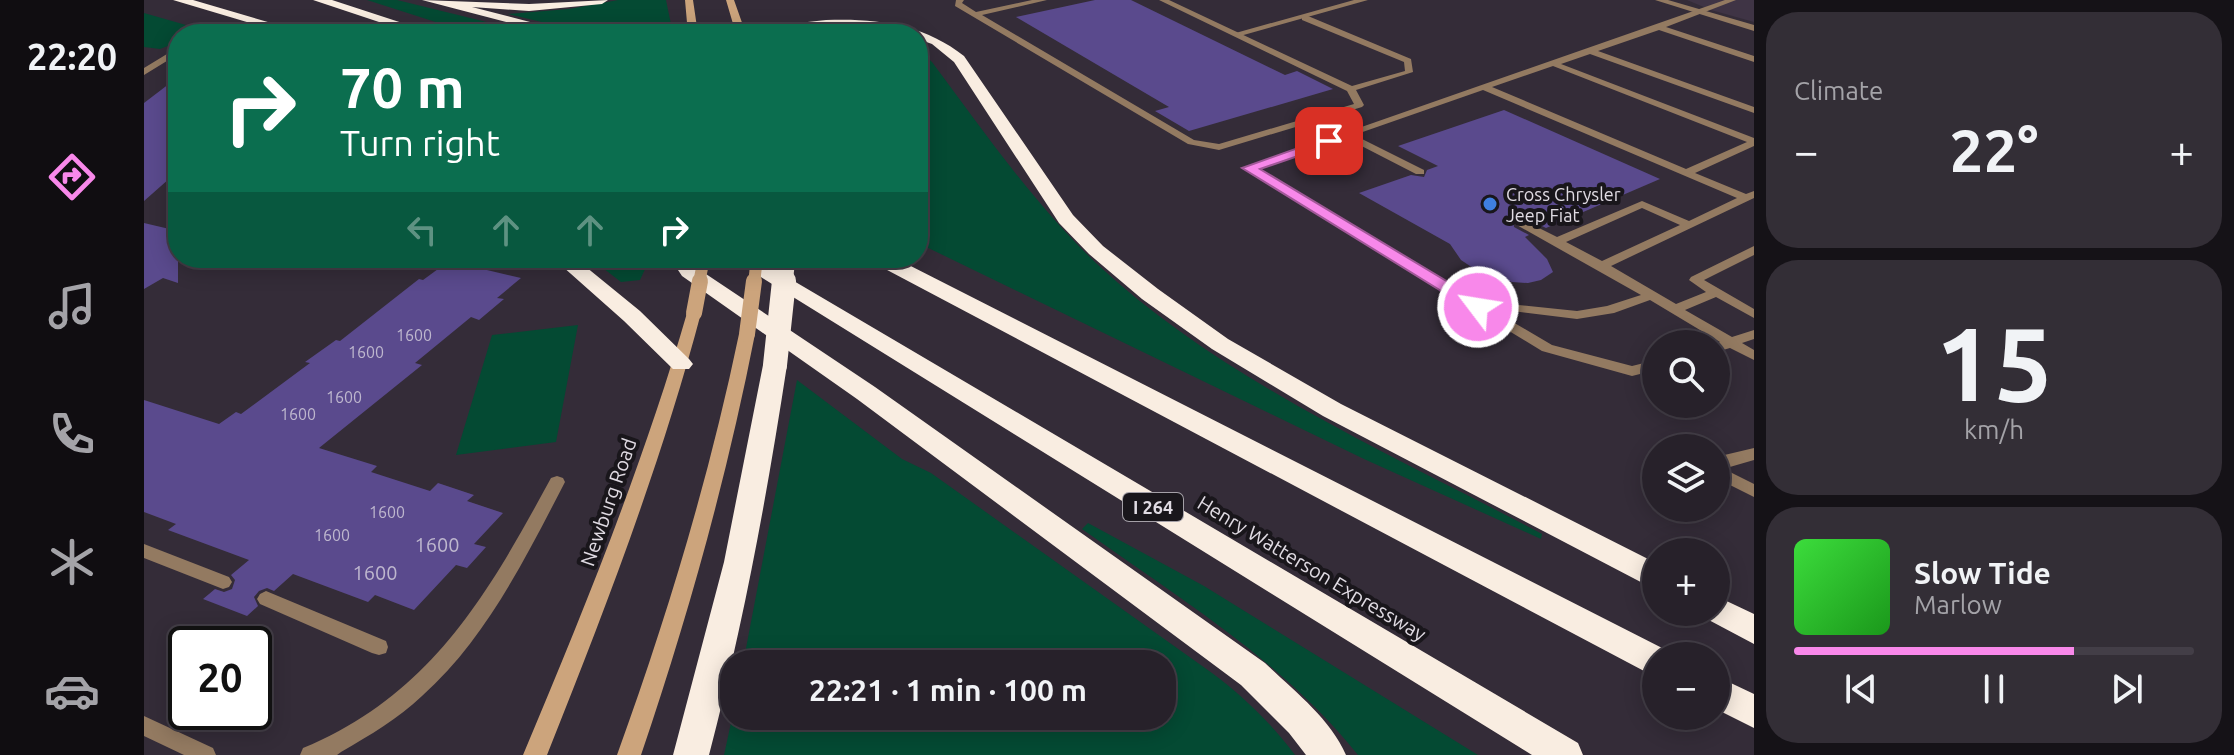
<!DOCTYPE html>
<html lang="en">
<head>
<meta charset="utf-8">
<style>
	body { margin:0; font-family:Ubuntu,sans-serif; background:#332e36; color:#f1f3f6; height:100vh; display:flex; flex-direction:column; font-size:30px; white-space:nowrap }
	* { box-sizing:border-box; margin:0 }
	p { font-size:26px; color:#a4a3a8 }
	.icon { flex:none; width:44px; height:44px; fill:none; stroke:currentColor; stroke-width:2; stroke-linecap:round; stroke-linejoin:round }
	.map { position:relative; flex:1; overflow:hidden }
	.side { display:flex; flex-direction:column; gap:12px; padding:12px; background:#151217; width:480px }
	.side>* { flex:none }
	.banner { position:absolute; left:24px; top:24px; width:760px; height:244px; border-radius:32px; box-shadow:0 4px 20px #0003,0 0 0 2px #433e47; background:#0b6e4f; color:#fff; overflow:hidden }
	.buttons { position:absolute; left:1498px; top:330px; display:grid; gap:16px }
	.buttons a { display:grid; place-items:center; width:88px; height:88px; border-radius:50%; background:#27212a; box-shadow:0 4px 20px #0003,0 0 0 2px #433e47; font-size:40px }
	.speed { position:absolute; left:24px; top:626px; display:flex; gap:16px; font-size:40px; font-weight:700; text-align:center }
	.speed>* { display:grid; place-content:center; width:104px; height:104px; border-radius:50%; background:#27212a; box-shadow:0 4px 20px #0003,0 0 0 2px #433e47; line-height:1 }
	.speed .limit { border:4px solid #111; border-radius:12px; background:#fff; color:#111 }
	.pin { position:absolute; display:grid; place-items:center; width:68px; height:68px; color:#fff; margin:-34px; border-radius:16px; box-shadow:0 4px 12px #0006 }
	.me { position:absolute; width:88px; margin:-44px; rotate:301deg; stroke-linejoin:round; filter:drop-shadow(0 0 6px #0008) }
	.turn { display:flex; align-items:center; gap:28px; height:168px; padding:0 40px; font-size:36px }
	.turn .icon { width:104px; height:104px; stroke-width:2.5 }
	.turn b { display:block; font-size:56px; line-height:68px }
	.lanes { display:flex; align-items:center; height:76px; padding:0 40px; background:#0003; justify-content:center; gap:40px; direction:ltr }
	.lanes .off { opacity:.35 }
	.big { font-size:60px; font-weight:700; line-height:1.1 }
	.side .tile { flex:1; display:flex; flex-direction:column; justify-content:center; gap:12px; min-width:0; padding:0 28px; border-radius:32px; background:#332e36 }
	.side .dial { align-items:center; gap:0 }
	.dial b { font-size:104px; line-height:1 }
	.song { display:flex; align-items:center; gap:24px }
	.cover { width:96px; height:96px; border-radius:12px; background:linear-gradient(135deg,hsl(120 70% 55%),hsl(120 70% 35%)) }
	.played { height:8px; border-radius:4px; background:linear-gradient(90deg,#f888ea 70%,#433e47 70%) }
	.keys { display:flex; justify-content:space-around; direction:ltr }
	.heat { display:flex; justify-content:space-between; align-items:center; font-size:44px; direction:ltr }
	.trip { position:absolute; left:576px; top:650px; width:456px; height:80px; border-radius:32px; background:#27212a; box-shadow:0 4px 20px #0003,0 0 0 2px #433e47; font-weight:700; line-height:80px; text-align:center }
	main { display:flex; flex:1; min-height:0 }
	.menu { display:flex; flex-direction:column; width:144px; justify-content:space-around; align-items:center; background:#100d11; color:#a4a3a8 }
	.menu .icon { width:56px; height:56px }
	.menu .on { color:#f888ea }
	.menu b { font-size:36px; color:#f1f3f6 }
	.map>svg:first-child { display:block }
</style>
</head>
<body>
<main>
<nav class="menu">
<b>22:20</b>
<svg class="icon on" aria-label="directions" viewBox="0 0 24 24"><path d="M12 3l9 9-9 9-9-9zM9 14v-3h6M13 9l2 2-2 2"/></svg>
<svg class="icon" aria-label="music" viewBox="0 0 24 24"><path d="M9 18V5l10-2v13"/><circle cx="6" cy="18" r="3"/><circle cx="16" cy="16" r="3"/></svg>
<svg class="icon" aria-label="phone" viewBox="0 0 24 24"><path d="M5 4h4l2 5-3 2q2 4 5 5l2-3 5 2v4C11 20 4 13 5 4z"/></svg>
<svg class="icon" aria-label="climate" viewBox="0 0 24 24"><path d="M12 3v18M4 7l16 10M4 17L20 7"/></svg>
<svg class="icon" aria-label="car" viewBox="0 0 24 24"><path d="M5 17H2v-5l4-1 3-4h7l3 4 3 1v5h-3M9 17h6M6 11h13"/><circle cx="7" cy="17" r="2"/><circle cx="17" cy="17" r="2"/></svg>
</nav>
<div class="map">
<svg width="1610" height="755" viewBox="0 0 1610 755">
	<rect width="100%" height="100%" fill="#342c38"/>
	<!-- built -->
	<path fill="#3f3445" d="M1543 0H1610V22L1567 10Z"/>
	<!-- green -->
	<path fill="#044a33" d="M223 0H253L392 34H329Z
		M474 0H522L529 34H448L364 14 425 9Z
		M0 13 63 31 34 34V42L16 49 0 47Z
		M774 49 788 62C840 132 890 204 953 264 1077 380 1249 455 1398 534L1397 539 1220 459 774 243Z
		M446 258H494L503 265 496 280 477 282Z
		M434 325 412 442 312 455 348 335Z
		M653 380 758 459 787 473 1068 673C1099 696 1128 724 1151 755H580L590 709V716H1018V664H599Z
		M944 523 1060 586 1334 755H1214C1138 660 1036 599 938 529Z"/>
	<!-- building -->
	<path fill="#5a4a8d" d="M951 0H987L1141 75 1153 71 1189 89 1045 131 1011 111 1025 107 872 17Z
		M34 77V171L0 201V103Z
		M1360 110 1516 179 1402 228 1380 217 1369 218 1370 227 1385 235 1381 237 1403 259 1409 272 1397 280 1384 283 1368 282 1338 274 1317 260 1306 244 1215 193 1267 175 1280 177 1283 170 1294 166 1254 146Z
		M0 223 34 231V283L19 278 0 289Z
		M305 261 377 278 353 298 360 299 335 320 327 317 271 363 278 365 175 448 233 466 227 472 286 491 294 483 330 495 323 501 359 513 330 544 342 547 323 568 312 565 270 610 231 595 224 602 149 574 130 591 123 588 115 591 110 597 114 606 103 616 59 599 71 589 80 592 88 589 91 580 87 575 105 560 24 530 32 524 0 512V400L75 424 92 412 97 414 166 363 161 362 192 340 196 341 275 279 279 280Z"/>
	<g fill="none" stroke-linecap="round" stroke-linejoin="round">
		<!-- service -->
		<path fill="#937a61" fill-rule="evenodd" d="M812 0H820L818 3 832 12 888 0H903L838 15 1050 140 1075 144 1210 104 1203 91 1015 0H1025L1208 86 1261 71 1260 62 1158 20V16H1164L1267 59 1269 72 1212 90 1220 105 1218 107 1075 150 1044 144 811 6Z
			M1581 0H1592L1522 27 1610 56V62L1515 30 1454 51 1610 107V113L1446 54 1417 64 1610 138V146L1551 173 1602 194 1610 191V198L1467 266 1532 304 1562 292 1545 280 1547 277 1610 246V255L1560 280 1610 309V318L1572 297 1541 310 1588 337 1610 330V339L1598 343 1610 350V360L1586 348 1572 352V344H1570L1576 342 1506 300 1470 313 1433 319 1345 308 1408 345 1488 366 1512 360V370L1488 376 1398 351 1327 308 1326 303 1286 284 1100 168ZM1409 66 1603 142 1542 169 1348 87ZM1339 90 1593 198 1545 221 1498 201 1413 237 1379 220H1371V224L1497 295 1463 306 1433 311 1365 304 1339 299 1294 278 1113 169 1202 138 1272 174H1280V170L1210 135ZM1498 208 1536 225 1458 261 1422 242Z
			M1572 465 1610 484V497L1572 478Z
			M413 476 419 478 421 482C382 557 342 639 278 696 254 719 226 735 197 752L193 755H156L159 748C287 695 344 594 407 478Z
			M0 544 85 577 88 582 85 587 79 589 0 558Z
			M122 591 242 641 244 647 242 653 235 655 228 653 116 604 113 599 116 594Z
			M0 716 69 748 72 755H40L0 736Z"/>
		<!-- minor -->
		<path fill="#937a61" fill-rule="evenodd" d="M1210 0H1224L1096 36 1088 34Z
			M23 54 31 56 0 75V68Z
			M1610 448V460L1572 471V457Z"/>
		<!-- tertiary -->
		<path fill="#937a61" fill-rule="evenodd" d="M1511 0H1524L1610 25V31Z"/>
		<!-- secondary -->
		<path fill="#cca47c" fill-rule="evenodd" d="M541 0H549L554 34H544Z
			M582 0H590L602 34H592Z
			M550 308 557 313C517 464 461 610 403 755H379C440 610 499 465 543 313Z
			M603 329 611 334C583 477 544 617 497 755H473C523 617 565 478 595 334Z"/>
		<!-- motorway -->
		<path fill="#f9ede1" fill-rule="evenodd" d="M29 0H49L165 34H143Z
			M169 0H188L292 34H271Z
			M278 0 385 4 464 0 458 4 385 11 328 7 432 34H408Z
			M682 20C732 18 780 24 820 56L929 215 959 246 1014 289 1084 339 1197 404 1512 563V590L1179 416 1068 349 998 299 945 254 915 223 810 62 788 44 774 39V34L705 27 583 34 590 30Z
			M409 258H431L496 311 545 359 549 364 545 369H529L480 321Z
			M526 258H546L553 268 731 387 1121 663C1149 690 1186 718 1202 755H1162L1145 733 1097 685 713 399 538 276Z
			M586 258H611L1434 743 1439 755H1388Z
			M725 258H751L1524 651 1526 656H1512V676L1500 671 728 262Z
			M631 357 639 359 643 365C623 496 599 626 565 755H529L580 562 619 365 623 359Z
			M1572 596 1610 614V644L1561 618 1558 612H1572Z
			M1572 676 1610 694V728L1572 709Z"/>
		<!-- secondary-bridge-far1 -->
		<path stroke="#cca47c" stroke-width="12" d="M555 283 560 258
			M610 283 613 258"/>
		<!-- secondary-bridge -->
		<path stroke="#cca47c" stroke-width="16" d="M550 313 556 281
			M603 334 610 281"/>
		<!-- motorway-bridge-far1 -->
		<path stroke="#f9ede1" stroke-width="19" d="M639 283 642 258"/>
		<!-- motorway-bridge -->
		<path stroke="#f9ede1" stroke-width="24" d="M631 365 640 281"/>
	</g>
	<!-- route -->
	<path fill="#f888ea" stroke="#a15898" stroke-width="2" d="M1185 137 1191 141 1189 144 1116 169 1339 303 1342 307 1339 310H1328L1098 168Z"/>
	<!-- markers -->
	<circle fill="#3f7fe0" stroke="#19161b" stroke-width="3" cx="1346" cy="204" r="8"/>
	<g text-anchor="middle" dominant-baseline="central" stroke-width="8" stroke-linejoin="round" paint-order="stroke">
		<!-- number labels -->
		<g font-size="16" fill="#beb7ce">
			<text x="270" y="335">1600</text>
			<text x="222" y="352">1600</text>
			<text x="200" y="397">1600</text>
			<text x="154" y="414">1600</text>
			<text x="243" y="512">1600</text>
			<text x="188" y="535">1600</text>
		</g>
		<!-- far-poi labels -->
		<g font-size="18" fill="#e0dbe3" stroke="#19161b" text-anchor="start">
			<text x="1362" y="194">Cross Chrysler<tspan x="1362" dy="21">Jeep Fiat</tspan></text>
		</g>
		<!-- shield labels -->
		<rect fill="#19161b" stroke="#a4a0a7" stroke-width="2" x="979" y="493" width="60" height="28" rx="6"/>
		<g font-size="18" font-weight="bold" fill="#e0dbe3">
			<text x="1009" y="507">I 264</text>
		</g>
		<!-- street labels -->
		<g font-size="20" fill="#e0dbe3" stroke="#19161b">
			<text transform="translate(464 502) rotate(-71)">Newburg Road</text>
			<text transform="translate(1168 568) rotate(31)">Henry Watterson Expressway</text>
		</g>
		<!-- near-number labels -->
		<g font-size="20" fill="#beb7ce">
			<text x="293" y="544">1600</text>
			<text x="231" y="572">1600</text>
		</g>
	</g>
</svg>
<div class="buttons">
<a><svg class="icon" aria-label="search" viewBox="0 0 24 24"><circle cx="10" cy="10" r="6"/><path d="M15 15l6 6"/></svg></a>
<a><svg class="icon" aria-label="layers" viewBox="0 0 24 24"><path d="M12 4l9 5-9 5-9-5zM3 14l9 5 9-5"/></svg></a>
<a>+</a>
<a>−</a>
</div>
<div class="speed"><div class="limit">20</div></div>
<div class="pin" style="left:1185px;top:141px;background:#d93025"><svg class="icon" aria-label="arrive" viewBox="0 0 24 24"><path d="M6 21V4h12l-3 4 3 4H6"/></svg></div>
<svg class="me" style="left:1334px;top:307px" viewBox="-20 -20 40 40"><circle r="17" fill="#f888ea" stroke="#fff" stroke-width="3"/><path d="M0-11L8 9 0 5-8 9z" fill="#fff"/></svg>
<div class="trip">22:21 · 1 min · 100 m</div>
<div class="banner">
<div class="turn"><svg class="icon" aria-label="right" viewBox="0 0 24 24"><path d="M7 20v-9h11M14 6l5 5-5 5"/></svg><div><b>70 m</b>Turn right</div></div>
<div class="lanes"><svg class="icon off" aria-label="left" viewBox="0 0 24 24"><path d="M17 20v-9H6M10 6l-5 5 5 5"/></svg><svg class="icon off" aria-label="ahead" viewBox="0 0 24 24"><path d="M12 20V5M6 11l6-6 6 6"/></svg><svg class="icon off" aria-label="ahead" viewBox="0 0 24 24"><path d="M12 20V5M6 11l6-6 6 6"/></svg><svg class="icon" aria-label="right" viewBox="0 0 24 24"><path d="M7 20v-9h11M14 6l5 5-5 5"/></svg></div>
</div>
</div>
<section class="side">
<div class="tile"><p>Climate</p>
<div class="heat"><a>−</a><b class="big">22°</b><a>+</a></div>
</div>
<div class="tile dial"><b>15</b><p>km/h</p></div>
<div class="tile">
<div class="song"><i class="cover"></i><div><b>Slow Tide</b><p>Marlow</p></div></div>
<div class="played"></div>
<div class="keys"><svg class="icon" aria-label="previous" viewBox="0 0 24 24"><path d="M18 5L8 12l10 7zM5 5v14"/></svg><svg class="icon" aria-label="pause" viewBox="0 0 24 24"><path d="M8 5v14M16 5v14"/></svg><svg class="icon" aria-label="next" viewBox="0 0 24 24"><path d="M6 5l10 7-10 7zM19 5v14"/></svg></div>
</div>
</section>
</main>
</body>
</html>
